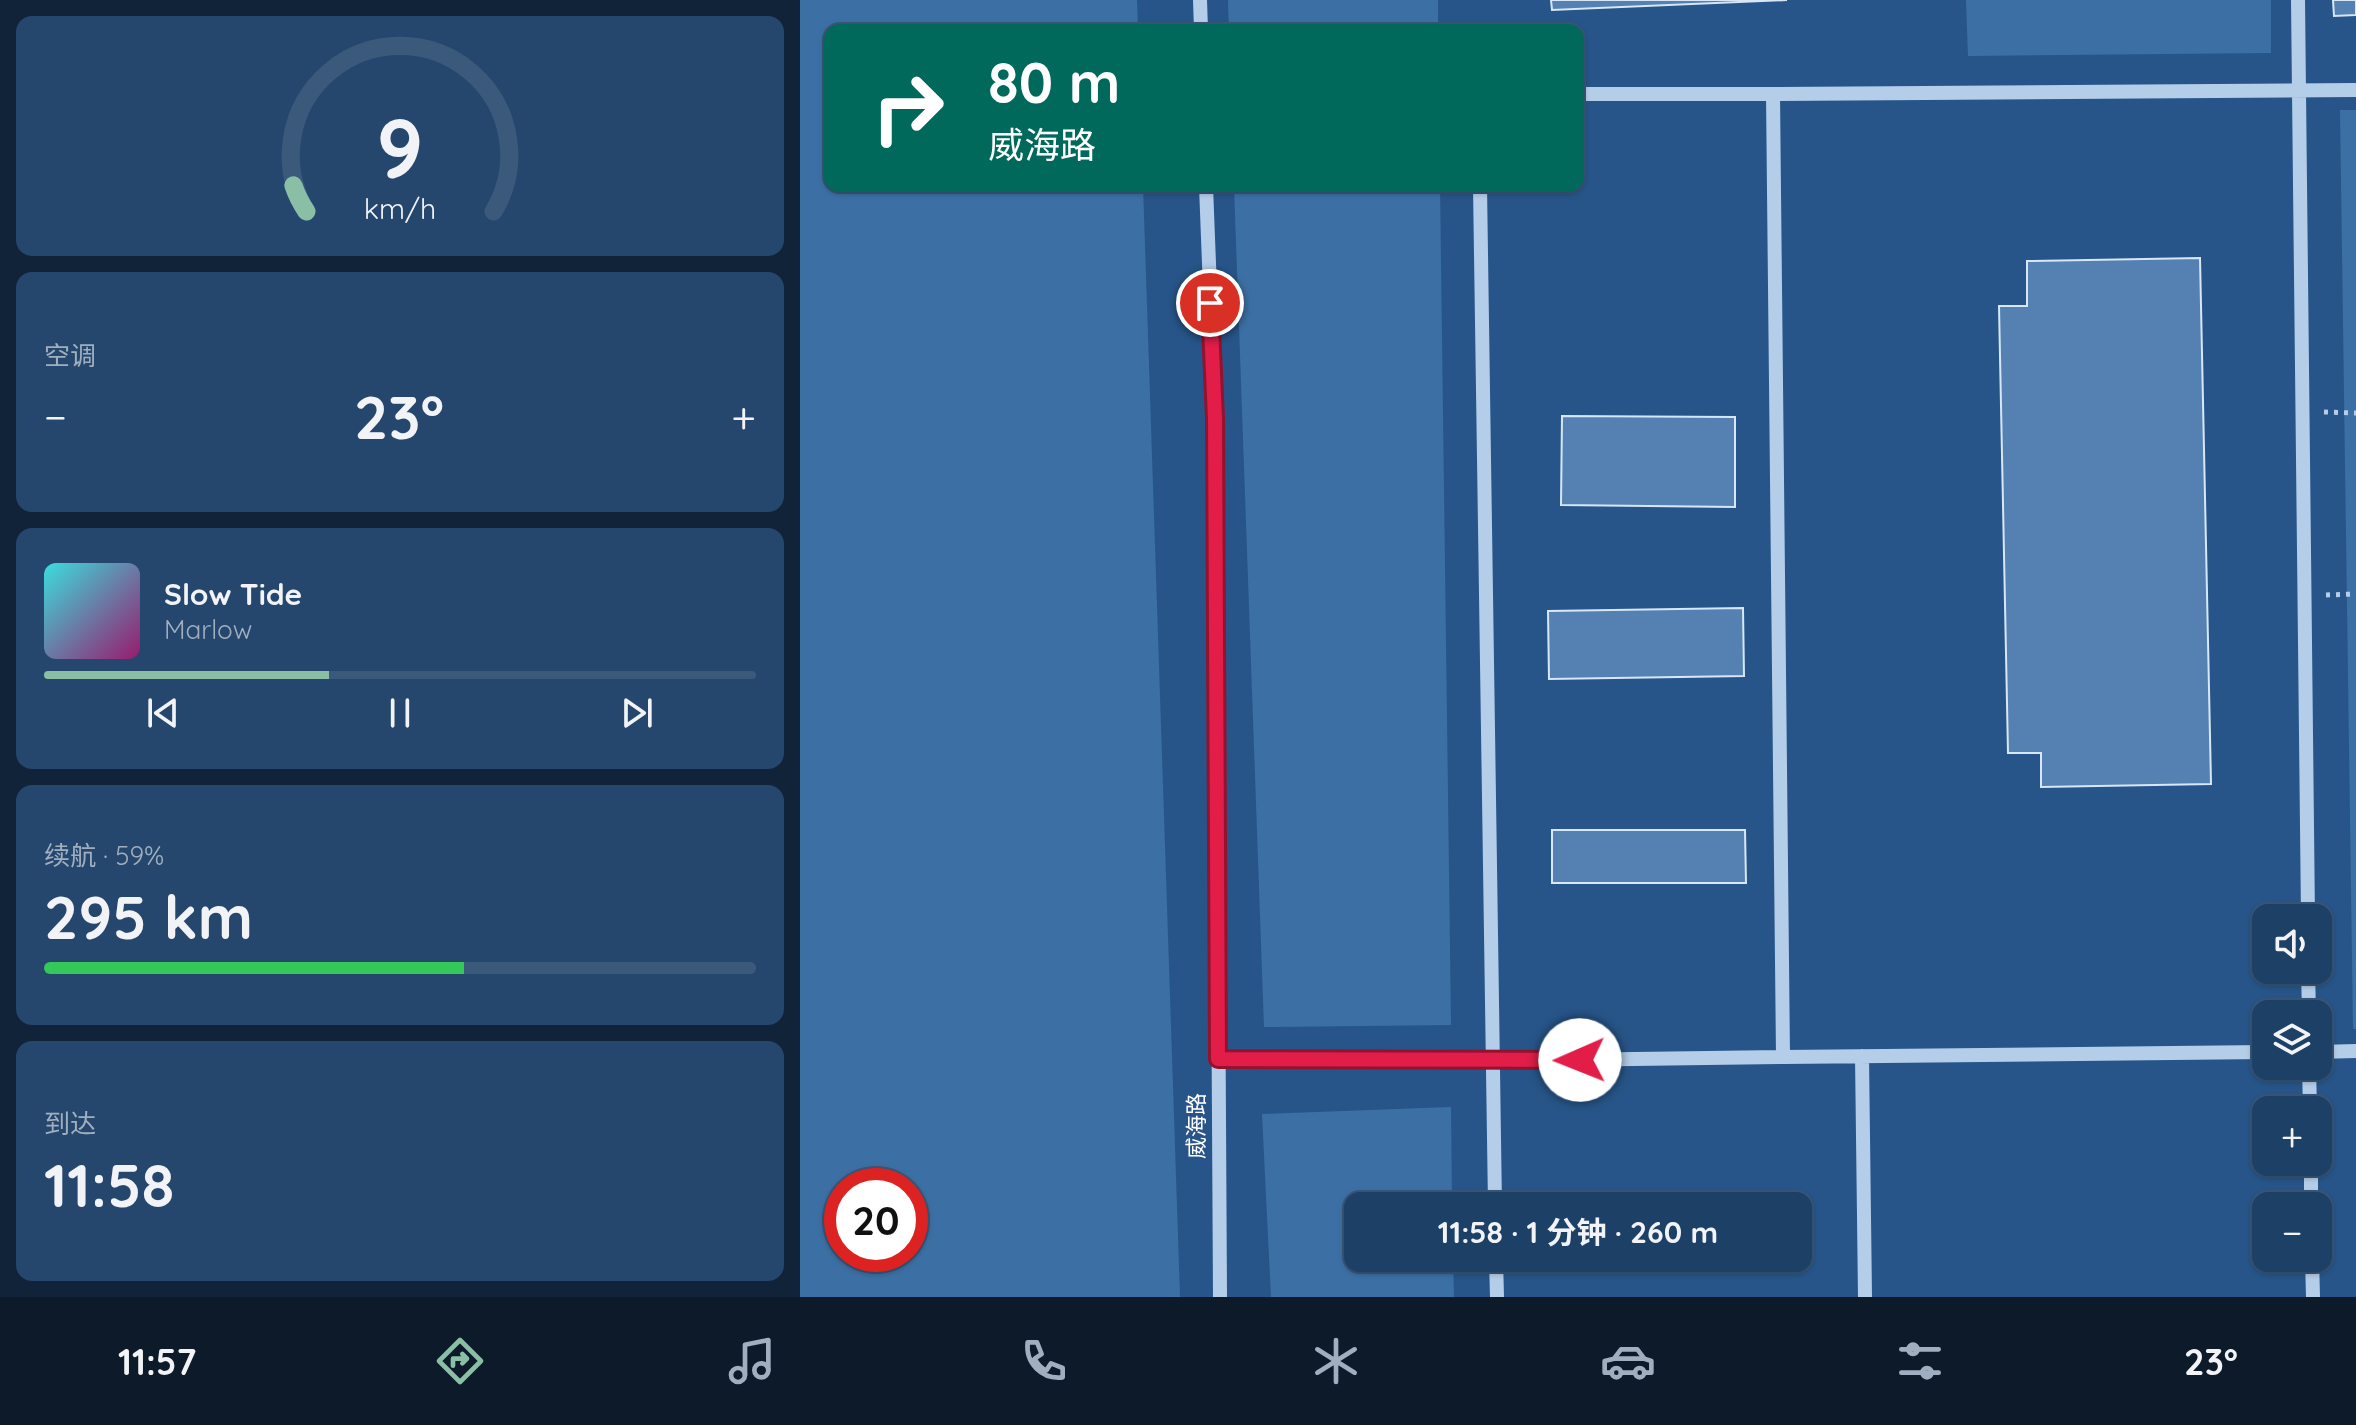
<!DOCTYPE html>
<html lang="zh">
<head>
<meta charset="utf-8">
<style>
	body { margin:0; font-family:Quicksand,"Noto Sans SC",sans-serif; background:#25476d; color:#f1f3f6; height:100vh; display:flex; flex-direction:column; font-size:30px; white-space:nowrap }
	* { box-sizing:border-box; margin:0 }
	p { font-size:26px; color:#a0afc0 }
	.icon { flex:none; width:44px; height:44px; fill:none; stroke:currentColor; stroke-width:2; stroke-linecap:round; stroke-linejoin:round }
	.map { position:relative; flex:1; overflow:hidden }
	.panel { display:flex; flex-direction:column; gap:16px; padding:16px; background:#102339; width:800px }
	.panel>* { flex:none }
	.banner { position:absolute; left:24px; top:24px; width:760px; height:168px; border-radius:16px; box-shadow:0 2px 6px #0004,0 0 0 2px #3b597b; background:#00695c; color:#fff; overflow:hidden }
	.fabs { position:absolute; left:1452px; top:904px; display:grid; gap:16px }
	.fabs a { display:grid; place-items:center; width:80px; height:80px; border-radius:16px; background:#1d4067; box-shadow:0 2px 6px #0004,0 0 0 2px #3b597b; font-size:40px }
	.speed { position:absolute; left:24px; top:1168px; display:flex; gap:16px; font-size:40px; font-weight:700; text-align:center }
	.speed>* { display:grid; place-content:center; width:104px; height:104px; border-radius:50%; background:#1d4067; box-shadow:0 2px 6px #0004,0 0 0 2px #3b597b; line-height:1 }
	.speed .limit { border:12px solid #d22; background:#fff; color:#111 }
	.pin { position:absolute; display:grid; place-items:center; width:68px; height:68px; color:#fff; margin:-34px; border:4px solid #fff; border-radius:50%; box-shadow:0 2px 8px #0007 }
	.me { position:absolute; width:88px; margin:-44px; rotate:269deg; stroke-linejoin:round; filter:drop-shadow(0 0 6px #0008) }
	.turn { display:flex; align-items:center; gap:28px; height:168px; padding:0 32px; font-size:36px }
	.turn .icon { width:104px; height:104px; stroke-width:2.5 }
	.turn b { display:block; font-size:56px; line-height:68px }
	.big { font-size:60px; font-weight:700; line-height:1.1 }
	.panel .tile { flex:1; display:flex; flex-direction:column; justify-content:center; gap:12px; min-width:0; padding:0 28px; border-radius:16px; background:#25476d }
	.panel .dial { align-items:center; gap:0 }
	.dial svg { height:208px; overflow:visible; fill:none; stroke:#3b597b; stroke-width:7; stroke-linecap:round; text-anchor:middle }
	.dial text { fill:#f1f3f6; stroke:none }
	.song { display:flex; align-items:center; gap:24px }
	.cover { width:96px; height:96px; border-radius:12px; background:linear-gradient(135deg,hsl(180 70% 55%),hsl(320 70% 35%)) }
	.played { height:8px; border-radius:4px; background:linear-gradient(90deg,#8abfa5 40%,#3b597b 40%) }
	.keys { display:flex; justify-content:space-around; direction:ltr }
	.heat { display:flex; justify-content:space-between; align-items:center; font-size:44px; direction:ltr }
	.charge { height:12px; border-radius:6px; background:linear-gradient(90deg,#34c759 59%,#3b597b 0) }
	.trip { position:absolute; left:544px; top:1192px; width:468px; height:80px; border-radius:16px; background:#1d4067; box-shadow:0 2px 6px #0004,0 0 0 2px #3b597b; font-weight:700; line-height:80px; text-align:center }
	.menu { display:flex; height:128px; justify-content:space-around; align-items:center; background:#0c1a29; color:#a0afc0 }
	.menu .icon { width:56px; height:56px }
	.menu .on { color:#8abfa5 }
	.menu b { font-size:36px; color:#f1f3f6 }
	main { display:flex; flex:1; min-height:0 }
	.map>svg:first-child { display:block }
</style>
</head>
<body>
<main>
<section class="panel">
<div class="tile dial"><svg viewBox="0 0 100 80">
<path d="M14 69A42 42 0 1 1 86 69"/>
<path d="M14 69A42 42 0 0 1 9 59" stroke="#8abfa5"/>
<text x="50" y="56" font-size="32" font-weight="700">9</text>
<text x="50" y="72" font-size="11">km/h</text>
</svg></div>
<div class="tile"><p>空调</p>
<div class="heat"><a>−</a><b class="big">23°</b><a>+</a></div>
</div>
<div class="tile">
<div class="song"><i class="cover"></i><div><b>Slow Tide</b><p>Marlow</p></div></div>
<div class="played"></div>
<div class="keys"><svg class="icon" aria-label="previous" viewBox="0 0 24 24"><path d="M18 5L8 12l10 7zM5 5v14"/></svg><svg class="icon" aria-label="pause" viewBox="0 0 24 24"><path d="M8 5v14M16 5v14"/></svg><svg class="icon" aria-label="next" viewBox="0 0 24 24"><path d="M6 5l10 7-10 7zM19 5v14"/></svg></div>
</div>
<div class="tile"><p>续航 · 59%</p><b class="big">295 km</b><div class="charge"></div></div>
<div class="tile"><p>到达</p><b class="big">11:58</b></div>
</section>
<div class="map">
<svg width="1556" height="1297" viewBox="0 0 1556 1297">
	<rect width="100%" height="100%" fill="#275589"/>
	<!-- green -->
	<path fill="#3c70a5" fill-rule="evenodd" d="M0 0H337L338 30H30V186H343L380 1297H0ZM110 1186V1254H42V1186Z
		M428 0H638V30H429Z
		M1166 0H1471V53L1168 56Z
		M1540 110H1556V1029H1553Z
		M434 186H640L651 1025 464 1027Z
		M651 1107 652 1206H558V1258H653L654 1297H471L462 1114Z"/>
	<!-- building -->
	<path fill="#5481b2" stroke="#d8e7f7" stroke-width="2" d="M751 0H987L752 10Z
		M1533 0H1556V15L1534 16Z
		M1400 258 1411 784 1241 787V753H1208L1199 306H1227V261Z
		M762 416 935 417V507L761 505Z
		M943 608 944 676 749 679 748 611Z
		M752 830H945L946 883H752Z"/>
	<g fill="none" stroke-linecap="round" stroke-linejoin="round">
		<!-- path -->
		<path stroke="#b4cee9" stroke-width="5" stroke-dasharray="4 6" stroke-linecap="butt" d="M1524 412 1556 413
			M1526 595 1556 594"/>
		<!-- minor -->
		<path stroke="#b4cee9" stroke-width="14" d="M400 0 401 30
			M1498 0 1508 918
			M778 94H973
			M406 186 415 419 420 1297
			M680 186 695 1206
			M1508 970 1509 1014
			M1466 1052 983 1057 973 94 1556 90
			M1518 1052 1556 1051
			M1062 1056 1065 1297
			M418 1059 693 1061 983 1057
			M1509 1066 1510 1110
			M1511 1162V1206
			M696 1258 697 1297
			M1512 1258 1513 1297"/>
	</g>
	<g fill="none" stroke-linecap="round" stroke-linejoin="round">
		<defs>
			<path id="route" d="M410 303 415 419 418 1059 780 1060"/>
		</defs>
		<!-- route casing -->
		<use href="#route" stroke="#92132f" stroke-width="20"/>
		<!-- route -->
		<use href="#route" stroke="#e11d48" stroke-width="14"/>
	</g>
	<g text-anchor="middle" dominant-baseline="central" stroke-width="8" stroke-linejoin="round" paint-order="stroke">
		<!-- street labels -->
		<g font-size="22" fill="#fff" stroke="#275589">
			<text transform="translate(396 1126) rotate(-90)">威海路</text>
		</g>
	</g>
</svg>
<div class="fabs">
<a><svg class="icon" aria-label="sound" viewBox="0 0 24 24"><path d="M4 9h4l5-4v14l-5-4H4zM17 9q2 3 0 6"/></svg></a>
<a><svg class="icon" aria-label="layers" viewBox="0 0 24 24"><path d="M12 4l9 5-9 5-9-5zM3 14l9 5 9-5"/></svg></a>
<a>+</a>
<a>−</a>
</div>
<div class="speed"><div class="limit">20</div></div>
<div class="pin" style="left:410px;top:303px;background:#d93025"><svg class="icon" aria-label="arrive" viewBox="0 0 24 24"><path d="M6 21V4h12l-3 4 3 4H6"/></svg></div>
<svg class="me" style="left:780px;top:1060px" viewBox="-20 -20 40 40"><circle r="19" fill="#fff"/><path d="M0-13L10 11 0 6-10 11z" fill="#e11d48"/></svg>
<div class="trip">11:58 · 1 分钟 · 260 m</div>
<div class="banner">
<div class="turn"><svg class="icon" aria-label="right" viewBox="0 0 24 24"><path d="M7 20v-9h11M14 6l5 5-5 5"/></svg><div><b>80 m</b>威海路</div></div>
</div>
</div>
</main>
<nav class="menu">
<b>11:57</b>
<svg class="icon on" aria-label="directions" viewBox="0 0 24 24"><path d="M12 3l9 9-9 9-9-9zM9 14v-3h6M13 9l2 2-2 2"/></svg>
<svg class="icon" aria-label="music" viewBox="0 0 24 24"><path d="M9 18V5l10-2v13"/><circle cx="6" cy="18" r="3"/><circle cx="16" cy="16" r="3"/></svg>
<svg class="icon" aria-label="phone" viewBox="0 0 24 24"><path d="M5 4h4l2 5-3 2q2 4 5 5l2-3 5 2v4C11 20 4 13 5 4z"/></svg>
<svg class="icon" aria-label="climate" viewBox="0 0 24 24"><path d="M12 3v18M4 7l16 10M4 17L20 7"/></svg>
<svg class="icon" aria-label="car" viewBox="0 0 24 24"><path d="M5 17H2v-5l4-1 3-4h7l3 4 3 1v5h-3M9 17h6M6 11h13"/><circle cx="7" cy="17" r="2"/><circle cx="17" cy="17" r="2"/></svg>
<svg class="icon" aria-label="filters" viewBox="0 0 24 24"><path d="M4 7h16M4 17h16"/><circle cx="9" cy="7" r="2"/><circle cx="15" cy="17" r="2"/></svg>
<b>23°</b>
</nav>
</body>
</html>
